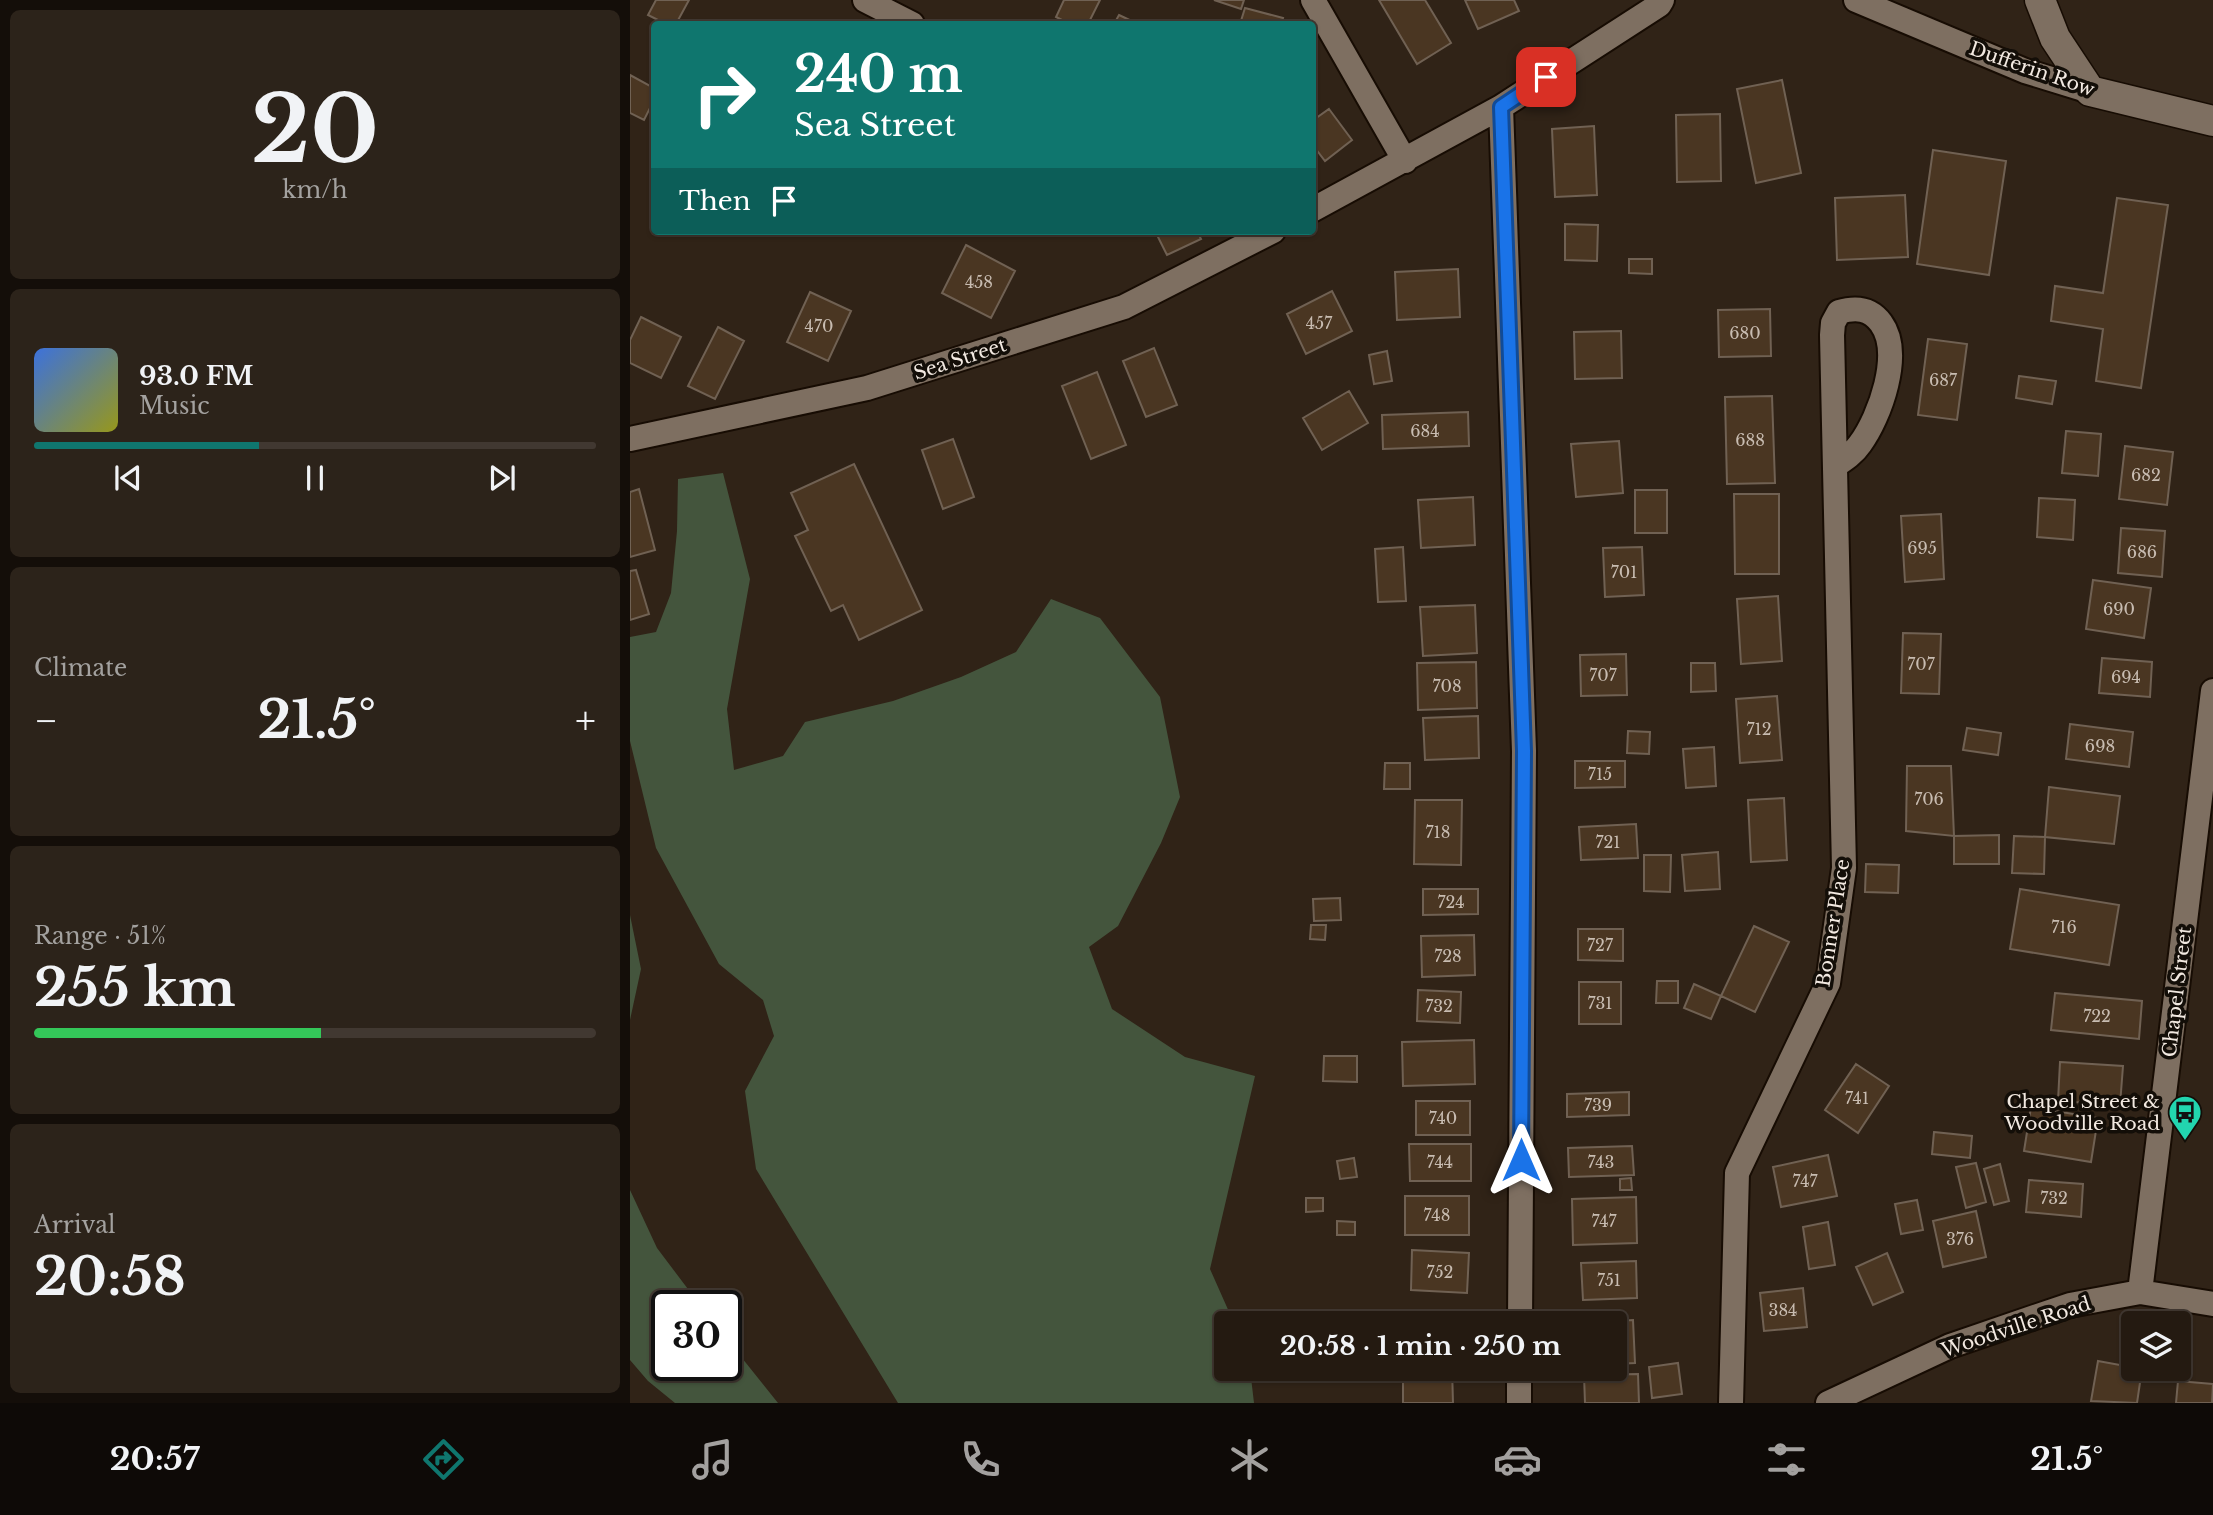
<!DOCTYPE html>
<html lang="en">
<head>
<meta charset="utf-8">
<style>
	body { margin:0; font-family:"Libre Baskerville",serif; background:#2c231a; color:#f1f3f6; height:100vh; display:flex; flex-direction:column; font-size:26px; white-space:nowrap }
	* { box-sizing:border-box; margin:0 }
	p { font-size:23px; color:#a3a19f }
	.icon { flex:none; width:38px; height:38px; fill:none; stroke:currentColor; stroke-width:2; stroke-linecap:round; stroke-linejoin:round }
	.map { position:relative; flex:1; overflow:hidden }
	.panel { display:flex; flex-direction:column; gap:10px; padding:10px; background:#140e09; width:630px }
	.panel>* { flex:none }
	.hud { position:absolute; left:21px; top:21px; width:665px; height:214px; border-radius:7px; box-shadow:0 2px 5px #0004,0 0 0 2px #413831; background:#0f766e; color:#fff; overflow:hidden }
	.fabs { position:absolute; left:1491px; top:1311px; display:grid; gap:14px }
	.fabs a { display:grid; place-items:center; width:70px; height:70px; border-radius:7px; background:#241a11; box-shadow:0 2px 5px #0004,0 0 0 2px #413831; font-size:35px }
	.speed { position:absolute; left:21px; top:1290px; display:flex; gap:14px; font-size:35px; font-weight:700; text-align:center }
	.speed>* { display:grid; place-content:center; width:91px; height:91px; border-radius:50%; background:#241a11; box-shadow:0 2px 5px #0004,0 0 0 2px #413831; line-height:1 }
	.speed .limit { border:4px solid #111; border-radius:10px; background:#fff; color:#111 }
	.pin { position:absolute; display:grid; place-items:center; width:60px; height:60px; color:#fff; margin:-30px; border-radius:14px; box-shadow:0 4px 10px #0006 }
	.me { position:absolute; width:77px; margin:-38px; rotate:0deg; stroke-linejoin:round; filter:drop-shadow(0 0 5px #0008) }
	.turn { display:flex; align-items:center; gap:24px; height:147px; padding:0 28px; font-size:32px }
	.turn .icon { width:91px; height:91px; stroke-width:2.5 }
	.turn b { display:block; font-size:49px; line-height:60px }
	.then { display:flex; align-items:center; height:66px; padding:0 28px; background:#0003; gap:14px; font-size:26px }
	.big { font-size:52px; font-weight:700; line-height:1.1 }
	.panel .card { flex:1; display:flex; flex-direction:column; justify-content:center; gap:10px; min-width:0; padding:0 24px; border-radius:10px; background:#2c231a }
	.panel .dial { align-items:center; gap:0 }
	.dial b { font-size:91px; line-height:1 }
	.song { display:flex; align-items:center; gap:21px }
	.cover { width:84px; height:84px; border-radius:10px; background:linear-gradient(135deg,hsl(220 70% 55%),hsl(60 70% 35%)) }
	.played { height:7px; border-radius:4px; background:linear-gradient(90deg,#0f766e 40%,#413831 40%) }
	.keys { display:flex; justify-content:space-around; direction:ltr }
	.heat { display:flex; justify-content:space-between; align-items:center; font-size:38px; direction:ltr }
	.charge { height:10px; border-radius:5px; background:linear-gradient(90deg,#34c759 51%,#413831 0) }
	.trip { position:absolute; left:584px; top:1311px; width:413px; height:70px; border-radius:7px; background:#241a11; box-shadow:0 2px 5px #0004,0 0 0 2px #413831; font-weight:700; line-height:70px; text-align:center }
	.dock { display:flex; height:112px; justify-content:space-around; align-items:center; background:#0e0a07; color:#a3a19f }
	.dock .icon { width:49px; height:49px }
	.dock .selected { color:#0f766e }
	.dock b { font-size:32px; color:#f1f3f6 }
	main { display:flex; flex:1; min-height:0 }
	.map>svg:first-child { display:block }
</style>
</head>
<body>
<main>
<section class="panel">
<div class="card dial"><b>20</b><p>km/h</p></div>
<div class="card">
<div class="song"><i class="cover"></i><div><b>93.0 FM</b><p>Music</p></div></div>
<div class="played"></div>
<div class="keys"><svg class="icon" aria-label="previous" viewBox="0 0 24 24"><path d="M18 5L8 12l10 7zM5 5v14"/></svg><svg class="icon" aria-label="pause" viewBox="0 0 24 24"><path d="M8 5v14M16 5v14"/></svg><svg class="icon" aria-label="next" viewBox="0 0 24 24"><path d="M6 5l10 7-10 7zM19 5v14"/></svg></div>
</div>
<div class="card"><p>Climate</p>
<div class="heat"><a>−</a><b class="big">21.5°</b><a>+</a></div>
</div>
<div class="card"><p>Range · 51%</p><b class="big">255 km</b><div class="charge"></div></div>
<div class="card"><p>Arrival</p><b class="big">20:58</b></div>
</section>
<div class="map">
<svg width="1583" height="1403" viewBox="0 0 1583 1403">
	<rect width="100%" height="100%" fill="#302317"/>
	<!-- forest -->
	<path fill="#44553d" d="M93 473 120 579 97 709 104 770 153 756 175 722 263 701 331 677 386 652 421 599 470 618 530 697 550 797 531 843 488 926 459 947 482 1009 555 1057 625 1076 580 1269 604 1323H597V1368L620 1369 624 1403H268L126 1169 115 1091 144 1036 133 1000 89 964 26 848 0 741V637L26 632 41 593 47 531 48 479Z
		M0 915 11 969 0 1020Z
		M0 1190 27 1248 70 1305 37 1306V1365H96V1338L148 1403H45L18 1381 0 1360Z"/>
	<!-- building -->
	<path fill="#4a3622" stroke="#706153" stroke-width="2" d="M26 0H59L46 24H36L18 15Z
		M434 0H470L458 24H440L426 17Z
		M584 0H614L611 9Z
		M749 0H795L821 43 787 64Z
		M835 0H884L889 11 848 29Z
		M615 8 653 18 651 24H610Z
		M489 15 508 24H484Z
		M0 75 24 88V100L14 120 0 113Z
		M1152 80 1171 173 1126 183 1107 89Z
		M699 109 722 140 695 161 682 144V121Z
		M1090 114 1091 181 1047 182 1046 115Z
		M964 126 967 195 925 197 922 129Z
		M1303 150 1376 161 1359 275 1287 264Z
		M1275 195 1278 257 1207 260 1205 198Z
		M1487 198 1538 205 1511 388 1466 381 1473 329 1421 321 1425 286 1473 293Z
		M935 224 968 225 967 261 935 260Z
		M525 231H567L571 239 537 255Z
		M336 245 385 271 361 318 312 293Z
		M999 259H1022V274L999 273Z
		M828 269 830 317 767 320 765 272Z
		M702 291 722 331 676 354 657 314Z
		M180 292 221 311 198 361 157 342Z
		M1140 309 1141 356 1089 357 1088 310Z
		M11 317 51 337 31 378 0 363V340Z
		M88 327 114 341 85 399 58 386Z
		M991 331 992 378 945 379 944 332Z
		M1298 339 1337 344 1327 420 1288 415Z
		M524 348 547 405 516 417 493 361Z
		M757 351 762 381 744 384 739 355Z
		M467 372 496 445 461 459 432 386Z
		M1389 376 1426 381 1422 404 1386 398Z
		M719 391 738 423 692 450 673 418Z
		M1142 396 1145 483 1097 484 1095 397Z
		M838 412 839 446 753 449 752 415Z
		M1436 431 1471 434 1468 476 1432 473Z
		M323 439 344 497 313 509 292 450Z
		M989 441 993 493 946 497 941 444Z
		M1495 446 1543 452 1537 505 1489 499Z
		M224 464 292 610 229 640 213 605 201 611 165 536 178 530 161 493Z
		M9 489 25 550 0 557V492Z
		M1005 490H1037V533H1005Z
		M1104 494H1149V574H1105Z
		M843 497 845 545 791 548 788 500Z
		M1409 498 1445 500 1443 540 1407 537Z
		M1311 514 1314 579 1275 582 1271 516Z
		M1491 528 1535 531 1532 577 1488 573Z
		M773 547 776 601 748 602 745 549Z
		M1012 547 1014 595 975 597 973 548Z
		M6 570 19 614 0 620V571Z
		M1463 580 1521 588 1514 638 1456 629Z
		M1148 596 1152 661 1111 664 1107 599Z
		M845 605 847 653 793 656 790 607Z
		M1273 633 1311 634 1309 694 1271 693Z
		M996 654 997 695 951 696 950 655Z
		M1472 658 1522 662 1520 697 1469 693Z
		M846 662 847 708 788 710 787 663Z
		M1061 663H1085L1086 691 1061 692Z
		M1147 696 1152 760 1110 763 1106 699Z
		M848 716 849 758 795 760 793 718Z
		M1440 724 1503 732 1499 767 1436 759Z
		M1337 728 1371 733 1368 755 1333 750Z
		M998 731 1020 732 1019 754 997 753Z
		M1084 747 1086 786 1056 788 1053 749Z
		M945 761H995V787L945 788Z
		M755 763H780V789H754Z
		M1277 766H1321L1324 836 1276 831Z
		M1419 787 1490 796 1484 844 1415 837Z
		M1154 798 1157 860 1121 862 1118 800Z
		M785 800H832L831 865 784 864Z
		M1006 824 1008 858 951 860 949 827Z
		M1369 835V864H1324V836Z
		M1384 836 1415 837 1414 874 1382 873Z
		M1088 852 1090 889 1055 891 1052 855Z
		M1014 855H1041L1040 892 1014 891Z
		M1236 864 1269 865 1268 893 1235 892Z
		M793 889H848V914L793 915Z
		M1390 889 1489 905 1479 965 1380 949Z
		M710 898 711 920 684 921 683 899Z
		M681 925H696L695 940 680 939Z
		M1124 926 1159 942 1125 1012 1091 996Z
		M948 929H993V961L948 960Z
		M844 935 845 975 792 977 791 936Z
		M1027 981H1048V1003H1026Z
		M949 982H991V1024H949Z
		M1064 984 1091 996 1081 1019 1054 1008Z
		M788 990 831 992 830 1023 787 1021Z
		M1425 993 1512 1001 1509 1039 1421 1030Z
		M844 1040 845 1084 773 1086 772 1042Z
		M694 1056H727V1082L693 1081Z
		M1430 1062 1493 1066 1490 1105 1428 1101Z
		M1226 1064 1259 1086 1228 1133 1195 1110Z
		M999 1092V1115L937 1117V1094Z
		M786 1101H840V1135H786Z
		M1401 1107 1468 1118 1461 1162 1394 1151Z
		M1304 1132 1342 1136 1340 1158 1302 1154Z
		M779 1144H841V1181H780Z
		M1002 1146 1004 1175 939 1177 938 1148Z
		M1198 1155 1207 1196 1151 1207 1143 1167Z
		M724 1158 727 1177 710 1179 707 1161Z
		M1346 1163 1356 1202 1336 1208 1326 1167Z
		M1370 1164 1379 1201 1364 1205 1354 1169Z
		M1001 1178 1002 1190H990V1179Z
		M1399 1180 1453 1184 1451 1217 1396 1212Z
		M775 1196H839V1235H775Z
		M1006 1197 1007 1243 943 1245 942 1199Z
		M676 1198H693V1211L676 1212Z
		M1287 1200 1293 1230 1271 1234 1265 1204Z
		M1346 1211 1356 1257 1313 1267 1303 1221Z
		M707 1221 725 1222V1235H707Z
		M1198 1222 1205 1265 1179 1269 1173 1227Z
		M782 1250 839 1253 837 1293 781 1290Z
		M1257 1253 1273 1292 1243 1305 1226 1267Z
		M1006 1261 1007 1298 953 1300 951 1263Z
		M1173 1288 1177 1327 1134 1331 1130 1293Z
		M834 1312 835 1323H779V1313Z
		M1003 1320 1005 1363 985 1364V1323H950Z
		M1468 1361 1512 1369 1507 1403 1461 1401Z
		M1048 1363 1052 1394 1022 1398 1019 1367Z
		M773 1368H822L823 1403H773Z
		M1008 1374 1009 1403H955L954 1375Z
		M1548 1381 1583 1384 1582 1403H1546Z"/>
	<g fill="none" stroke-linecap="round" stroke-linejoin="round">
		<defs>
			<path id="minor" d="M235 0 282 24
				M683 0 775 161
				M1226 0 1395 71 1460 91
				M871 107 894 751 890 1323
				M682 210 871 107 1029 5 1032 0
				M0 439 237 388 494 307 643 231
				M1510 1292 1583 691
				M889 1403V1368
				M1101 1403 1107 1173 1198 983 1214 868 1202 335 1203 323 1209 312C1226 307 1240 308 1251 323 1273 353 1250 417 1230 444 1224 453 1215 459 1206 465
				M1198 1403 1320 1346 1440 1305 1510 1292 1583 1304"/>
			<path id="tertiary" d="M1410 0 1425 38 1460 91 1583 121"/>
		</defs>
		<!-- minor casing -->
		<use href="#minor" stroke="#170c03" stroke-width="28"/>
		<!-- tertiary casing -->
		<use href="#tertiary" stroke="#170c03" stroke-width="33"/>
		<!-- minor -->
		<use href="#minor" stroke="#7e6f61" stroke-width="24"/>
		<!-- tertiary -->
		<use href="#tertiary" stroke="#7e6f61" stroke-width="30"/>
	</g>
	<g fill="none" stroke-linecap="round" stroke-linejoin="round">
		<defs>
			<path id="route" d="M891 1160 894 751 871 107 916 77"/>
		</defs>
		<!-- route casing -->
		<use href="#route" stroke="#114b97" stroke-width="18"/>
		<!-- route -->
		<use href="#route" stroke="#1a73e8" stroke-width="12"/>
	</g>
	<!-- icons -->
	<defs>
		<symbol id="bus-pin" viewBox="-11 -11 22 30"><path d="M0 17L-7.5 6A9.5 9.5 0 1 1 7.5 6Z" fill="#22d5af" stroke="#130e08"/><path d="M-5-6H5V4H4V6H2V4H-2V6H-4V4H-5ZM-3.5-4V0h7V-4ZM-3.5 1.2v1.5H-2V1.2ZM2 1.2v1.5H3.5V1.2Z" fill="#111"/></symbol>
	</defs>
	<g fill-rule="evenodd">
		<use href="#bus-pin" x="1536" y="1093" width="38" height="52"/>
	</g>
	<g text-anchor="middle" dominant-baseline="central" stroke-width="7" stroke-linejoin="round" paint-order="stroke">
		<!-- number labels -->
		<g font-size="16" fill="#c8bcb1">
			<text x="349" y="282">458</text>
			<text x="689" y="323">457</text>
			<text x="189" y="326">470</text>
			<text x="1115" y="333">680</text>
			<text x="1313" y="380">687</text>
			<text x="795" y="431">684</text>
			<text x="1120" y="440">688</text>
			<text x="1516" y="475">682</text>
			<text x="1292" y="548">695</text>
			<text x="1512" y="552">686</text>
			<text x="994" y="572">701</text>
			<text x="1489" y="609">690</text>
			<text x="1291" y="664">707</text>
			<text x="973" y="675">707</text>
			<text x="1496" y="677">694</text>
			<text x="817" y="686">708</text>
			<text x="1129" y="729">712</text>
			<text x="1470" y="746">698</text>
			<text x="970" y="774">715</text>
			<text x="1299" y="799">706</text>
			<text x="808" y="832">718</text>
			<text x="978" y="842">721</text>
			<text x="821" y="902">724</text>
			<text x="1434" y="927">716</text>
			<text x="970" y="945">727</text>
			<text x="818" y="956">728</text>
			<text x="970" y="1003">731</text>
			<text x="809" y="1006">732</text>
			<text x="1467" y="1016">722</text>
			<text x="1227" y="1098">741</text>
			<text x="968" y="1105">739</text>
			<text x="813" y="1118">740</text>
			<text x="810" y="1162">744</text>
			<text x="971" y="1162">743</text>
			<text x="1175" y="1181">747</text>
			<text x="1424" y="1198">732</text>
			<text x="807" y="1215">748</text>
			<text x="974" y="1221">747</text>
			<text x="1330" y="1239">376</text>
			<text x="810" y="1272">752</text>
			<text x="979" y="1280">751</text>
			<text x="1153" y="1310">384</text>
		</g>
		<!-- street labels -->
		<g font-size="19" fill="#f2e9e1" stroke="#130e08">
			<text transform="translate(1402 69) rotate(19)">Dufferin Row</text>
			<text transform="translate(330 359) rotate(-18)">Sea Street</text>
			<text transform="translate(1203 923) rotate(-81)">Bonner Place</text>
			<text transform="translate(1547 992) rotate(-83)">Chapel Street</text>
			<text transform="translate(1386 1327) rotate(-18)">Woodville Road</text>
		</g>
		<!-- poi labels -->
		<g font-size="19" fill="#f2e9e1" stroke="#130e08" text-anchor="end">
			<text x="1530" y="1101">Chapel Street &amp;<tspan x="1530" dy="22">Woodville Road</tspan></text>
		</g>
	</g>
</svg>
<div class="fabs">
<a><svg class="icon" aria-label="layers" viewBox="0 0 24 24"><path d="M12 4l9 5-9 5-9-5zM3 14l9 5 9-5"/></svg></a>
</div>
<div class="speed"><div class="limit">30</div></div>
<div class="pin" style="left:916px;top:77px;background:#d93025"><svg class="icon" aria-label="arrive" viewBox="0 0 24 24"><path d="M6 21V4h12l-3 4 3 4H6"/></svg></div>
<svg class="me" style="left:891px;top:1160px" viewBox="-20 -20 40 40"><path d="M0-17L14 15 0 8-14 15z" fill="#1a73e8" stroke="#fff" stroke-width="4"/></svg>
<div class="trip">20:58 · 1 min · 250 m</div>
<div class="hud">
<div class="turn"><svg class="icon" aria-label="right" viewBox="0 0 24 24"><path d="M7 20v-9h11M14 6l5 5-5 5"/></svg><div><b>240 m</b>Sea Street</div></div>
<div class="then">Then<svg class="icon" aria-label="arrive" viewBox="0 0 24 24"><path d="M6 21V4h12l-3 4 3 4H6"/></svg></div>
</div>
</div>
</main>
<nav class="dock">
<b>20:57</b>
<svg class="icon selected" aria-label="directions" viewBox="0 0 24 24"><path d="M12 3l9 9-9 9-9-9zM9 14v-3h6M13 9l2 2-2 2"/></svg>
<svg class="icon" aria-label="music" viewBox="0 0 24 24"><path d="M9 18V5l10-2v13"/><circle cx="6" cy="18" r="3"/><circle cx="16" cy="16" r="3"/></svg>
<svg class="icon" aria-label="phone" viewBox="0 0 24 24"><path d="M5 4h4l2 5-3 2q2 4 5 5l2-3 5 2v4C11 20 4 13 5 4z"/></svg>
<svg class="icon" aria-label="climate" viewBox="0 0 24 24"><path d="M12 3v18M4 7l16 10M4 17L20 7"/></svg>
<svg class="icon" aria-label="car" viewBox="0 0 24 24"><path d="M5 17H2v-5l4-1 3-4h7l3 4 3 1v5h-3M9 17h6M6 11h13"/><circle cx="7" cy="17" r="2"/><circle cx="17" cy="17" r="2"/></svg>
<svg class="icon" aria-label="filters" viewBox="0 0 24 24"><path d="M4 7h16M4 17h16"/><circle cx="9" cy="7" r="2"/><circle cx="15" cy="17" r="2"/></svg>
<b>21.5°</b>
</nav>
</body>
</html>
